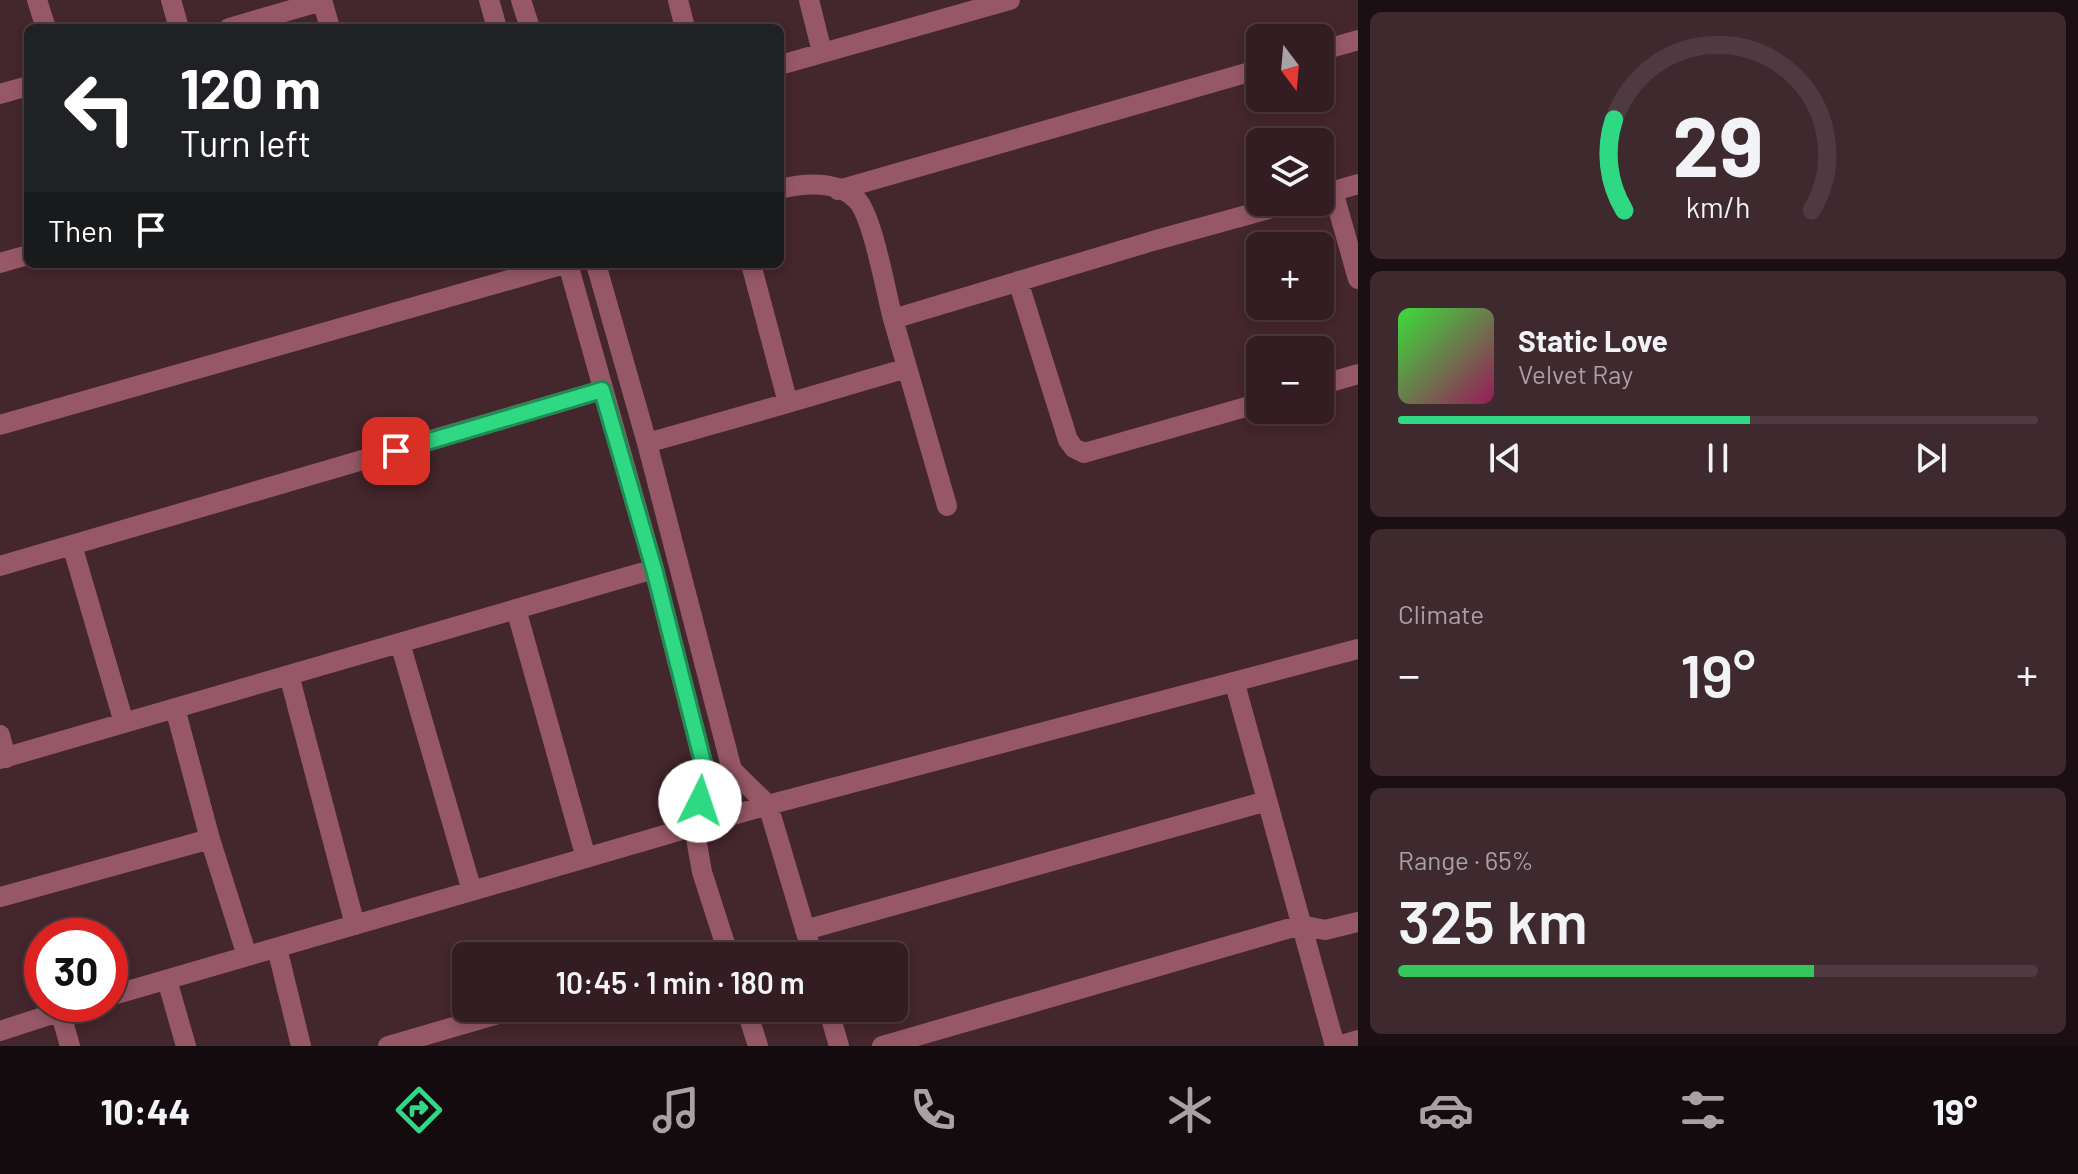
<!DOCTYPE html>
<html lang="en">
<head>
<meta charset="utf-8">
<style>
	body { margin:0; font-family:Barlow,sans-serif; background:#3e292f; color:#f1f3f6; height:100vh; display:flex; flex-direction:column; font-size:30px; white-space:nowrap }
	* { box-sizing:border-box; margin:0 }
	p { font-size:26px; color:#a9a1a5 }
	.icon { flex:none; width:44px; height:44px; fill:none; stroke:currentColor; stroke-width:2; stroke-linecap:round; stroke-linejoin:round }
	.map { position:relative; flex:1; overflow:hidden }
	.details { display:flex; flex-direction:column; gap:12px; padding:12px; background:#1c0f13; width:720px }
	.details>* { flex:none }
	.top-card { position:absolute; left:24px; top:24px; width:760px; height:244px; border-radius:12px; box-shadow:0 4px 12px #0003,0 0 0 2px #4e3a40; background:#202124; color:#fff; overflow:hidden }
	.needle { width:52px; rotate:164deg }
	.tools { position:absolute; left:1246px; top:24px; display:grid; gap:16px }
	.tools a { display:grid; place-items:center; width:88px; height:88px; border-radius:12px; background:#331c22; box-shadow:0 4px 12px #0003,0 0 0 2px #4e3a40; font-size:40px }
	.speed { position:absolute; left:24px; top:918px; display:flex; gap:16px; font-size:40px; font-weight:700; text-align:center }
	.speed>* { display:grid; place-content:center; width:104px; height:104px; border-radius:50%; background:#331c22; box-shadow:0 4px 12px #0003,0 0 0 2px #4e3a40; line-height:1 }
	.speed .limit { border:12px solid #d22; background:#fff; color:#111 }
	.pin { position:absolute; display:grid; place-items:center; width:68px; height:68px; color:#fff; margin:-34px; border-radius:16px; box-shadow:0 4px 12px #0006 }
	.me { position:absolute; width:88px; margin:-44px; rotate:4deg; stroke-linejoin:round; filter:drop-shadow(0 0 6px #0008) }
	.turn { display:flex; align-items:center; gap:28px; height:168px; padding:0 24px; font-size:36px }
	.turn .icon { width:104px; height:104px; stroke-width:2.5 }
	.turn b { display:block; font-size:56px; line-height:68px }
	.then { display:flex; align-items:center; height:76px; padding:0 24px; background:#0003; gap:16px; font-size:30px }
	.big { font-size:60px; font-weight:600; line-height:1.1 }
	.details .widget { flex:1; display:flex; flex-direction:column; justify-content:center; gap:12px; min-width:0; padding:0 28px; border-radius:12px; background:#3e292f }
	.details .dial { align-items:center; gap:0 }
	.dial svg { height:208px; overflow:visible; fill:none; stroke:#4e3a40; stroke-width:7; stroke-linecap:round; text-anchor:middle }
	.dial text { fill:#f1f3f6; stroke:none }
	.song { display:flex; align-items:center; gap:24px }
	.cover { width:96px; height:96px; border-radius:12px; background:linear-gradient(135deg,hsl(120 70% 55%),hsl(330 70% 35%)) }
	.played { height:8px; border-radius:4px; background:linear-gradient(90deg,#2fd883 55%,#4e3a40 55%) }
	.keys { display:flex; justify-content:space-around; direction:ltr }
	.heat { display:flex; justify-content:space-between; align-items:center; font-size:44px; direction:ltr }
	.charge { height:12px; border-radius:6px; background:linear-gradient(90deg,#34c759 65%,#4e3a40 0) }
	.trip { position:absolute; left:452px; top:942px; width:456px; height:80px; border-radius:12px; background:#331c22; box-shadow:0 4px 12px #0003,0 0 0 2px #4e3a40; font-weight:600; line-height:80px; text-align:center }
	.tab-bar { display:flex; height:128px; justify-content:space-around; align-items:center; background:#140b0e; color:#a9a1a5 }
	.tab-bar .icon { width:56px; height:56px }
	.tab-bar .current { color:#2fd883 }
	.tab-bar b { font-size:36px; color:#f1f3f6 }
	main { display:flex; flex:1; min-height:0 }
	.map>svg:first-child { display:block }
</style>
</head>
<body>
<main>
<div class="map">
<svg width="1358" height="1046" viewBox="0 0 1358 1046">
	<rect width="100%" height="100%" fill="#44262d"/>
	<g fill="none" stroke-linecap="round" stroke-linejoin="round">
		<!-- minor -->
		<path stroke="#965866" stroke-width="20" d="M37 0 46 28
			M171 0 179 28
			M322 0 330 28
			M489 0 497 28
			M521 0 530 28
			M678 0 685 28
			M809 0 822 52
			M229 28 322 1
			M1320 51 1358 40
			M780 65 1010 0
			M0 94 28 86
			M780 189C804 183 838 180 857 200 873 217 886 293 893 319L1156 240 1294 202
			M838 190 1260 69
			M1333 191 1358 279
			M1320 195 1358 184
			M0 263 28 255
			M568 264 654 569 706 774 694 827 702 872 729 956
			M596 264 647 443 732 770 768 805 813 956
			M1018 281 1068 440 1074 448 1084 453 1260 403
			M893 319 947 506
			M1320 385 1358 374
			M788 403 907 368
			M0 425 565 264
			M647 443 788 403 751 264
			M72 545 124 723
			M0 566 602 390
			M516 609 586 858
			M400 643 472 891
			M289 675 355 925
			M1235 684 1335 1046
			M175 708 210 839 247 956
			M0 735 6 758
			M0 759 654 569
			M0 897 210 839
			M805 930 1267 801
			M277 948 301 1046
			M699 956 726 948
			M167 980 186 1046
			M110 996 768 805 1358 649
			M746 1008 758 1046
			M828 1008 839 1046
			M60 1011 70 1046
			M0 1031 83 1004
			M388 1046 519 1008
			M882 1046 1301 925 1325 930 1358 922
			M1338 1046 1358 1040"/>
	</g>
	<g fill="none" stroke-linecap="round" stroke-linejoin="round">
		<defs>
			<path id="route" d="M396 451 602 390 654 569 706 774 700 801"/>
		</defs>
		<!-- route casing -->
		<use href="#route" stroke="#1f8c55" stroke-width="20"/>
		<!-- route -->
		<use href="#route" stroke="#2fd883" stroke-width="14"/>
	</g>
</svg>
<div class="tools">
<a><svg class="needle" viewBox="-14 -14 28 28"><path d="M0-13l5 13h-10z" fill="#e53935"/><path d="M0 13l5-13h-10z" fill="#a9a1a5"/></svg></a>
<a><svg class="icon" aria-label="layers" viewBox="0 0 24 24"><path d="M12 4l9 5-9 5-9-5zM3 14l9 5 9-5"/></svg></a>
<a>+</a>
<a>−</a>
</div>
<div class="speed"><div class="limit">30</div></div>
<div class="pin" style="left:396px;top:451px;background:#d93025"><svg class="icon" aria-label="arrive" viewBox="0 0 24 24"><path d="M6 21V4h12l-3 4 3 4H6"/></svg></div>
<svg class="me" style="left:700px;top:801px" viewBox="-20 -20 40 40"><circle r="19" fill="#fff"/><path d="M0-13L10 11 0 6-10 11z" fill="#2fd883"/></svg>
<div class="trip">10:45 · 1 min · 180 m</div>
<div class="top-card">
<div class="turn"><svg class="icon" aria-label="left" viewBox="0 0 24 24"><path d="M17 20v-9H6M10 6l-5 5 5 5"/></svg><div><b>120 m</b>Turn left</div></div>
<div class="then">Then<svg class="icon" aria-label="arrive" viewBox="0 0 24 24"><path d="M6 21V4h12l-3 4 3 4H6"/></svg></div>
</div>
</div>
<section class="details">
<div class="widget dial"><svg viewBox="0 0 100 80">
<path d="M14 69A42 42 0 1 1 86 69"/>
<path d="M14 69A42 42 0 0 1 10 34" stroke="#2fd883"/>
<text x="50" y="56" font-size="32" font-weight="700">29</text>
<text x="50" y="72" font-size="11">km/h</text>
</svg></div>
<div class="widget">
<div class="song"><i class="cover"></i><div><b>Static Love</b><p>Velvet Ray</p></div></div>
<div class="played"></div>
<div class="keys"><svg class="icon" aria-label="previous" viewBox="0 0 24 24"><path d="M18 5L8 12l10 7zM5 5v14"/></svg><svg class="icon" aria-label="pause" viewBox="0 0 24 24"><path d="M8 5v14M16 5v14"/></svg><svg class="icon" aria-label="next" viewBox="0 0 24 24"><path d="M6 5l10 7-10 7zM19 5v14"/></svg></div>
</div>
<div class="widget"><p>Climate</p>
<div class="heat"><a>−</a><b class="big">19°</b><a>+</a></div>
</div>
<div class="widget"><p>Range · 65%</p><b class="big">325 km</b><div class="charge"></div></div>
</section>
</main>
<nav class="tab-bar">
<b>10:44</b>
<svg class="icon current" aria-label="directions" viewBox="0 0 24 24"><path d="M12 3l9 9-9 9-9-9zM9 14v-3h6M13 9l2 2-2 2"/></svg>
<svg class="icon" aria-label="music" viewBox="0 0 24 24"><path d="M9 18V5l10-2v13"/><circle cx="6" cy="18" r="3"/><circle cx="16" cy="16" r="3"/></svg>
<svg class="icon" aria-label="phone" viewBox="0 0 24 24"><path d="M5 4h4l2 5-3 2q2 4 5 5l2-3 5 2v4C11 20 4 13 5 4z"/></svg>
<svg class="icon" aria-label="climate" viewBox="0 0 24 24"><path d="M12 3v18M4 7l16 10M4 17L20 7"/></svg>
<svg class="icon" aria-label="car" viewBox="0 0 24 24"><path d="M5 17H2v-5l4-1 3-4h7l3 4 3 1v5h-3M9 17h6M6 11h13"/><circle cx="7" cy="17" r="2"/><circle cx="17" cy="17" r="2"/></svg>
<svg class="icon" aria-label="filters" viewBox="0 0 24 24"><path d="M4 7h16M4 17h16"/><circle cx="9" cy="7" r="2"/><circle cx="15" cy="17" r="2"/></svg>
<b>19°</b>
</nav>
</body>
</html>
